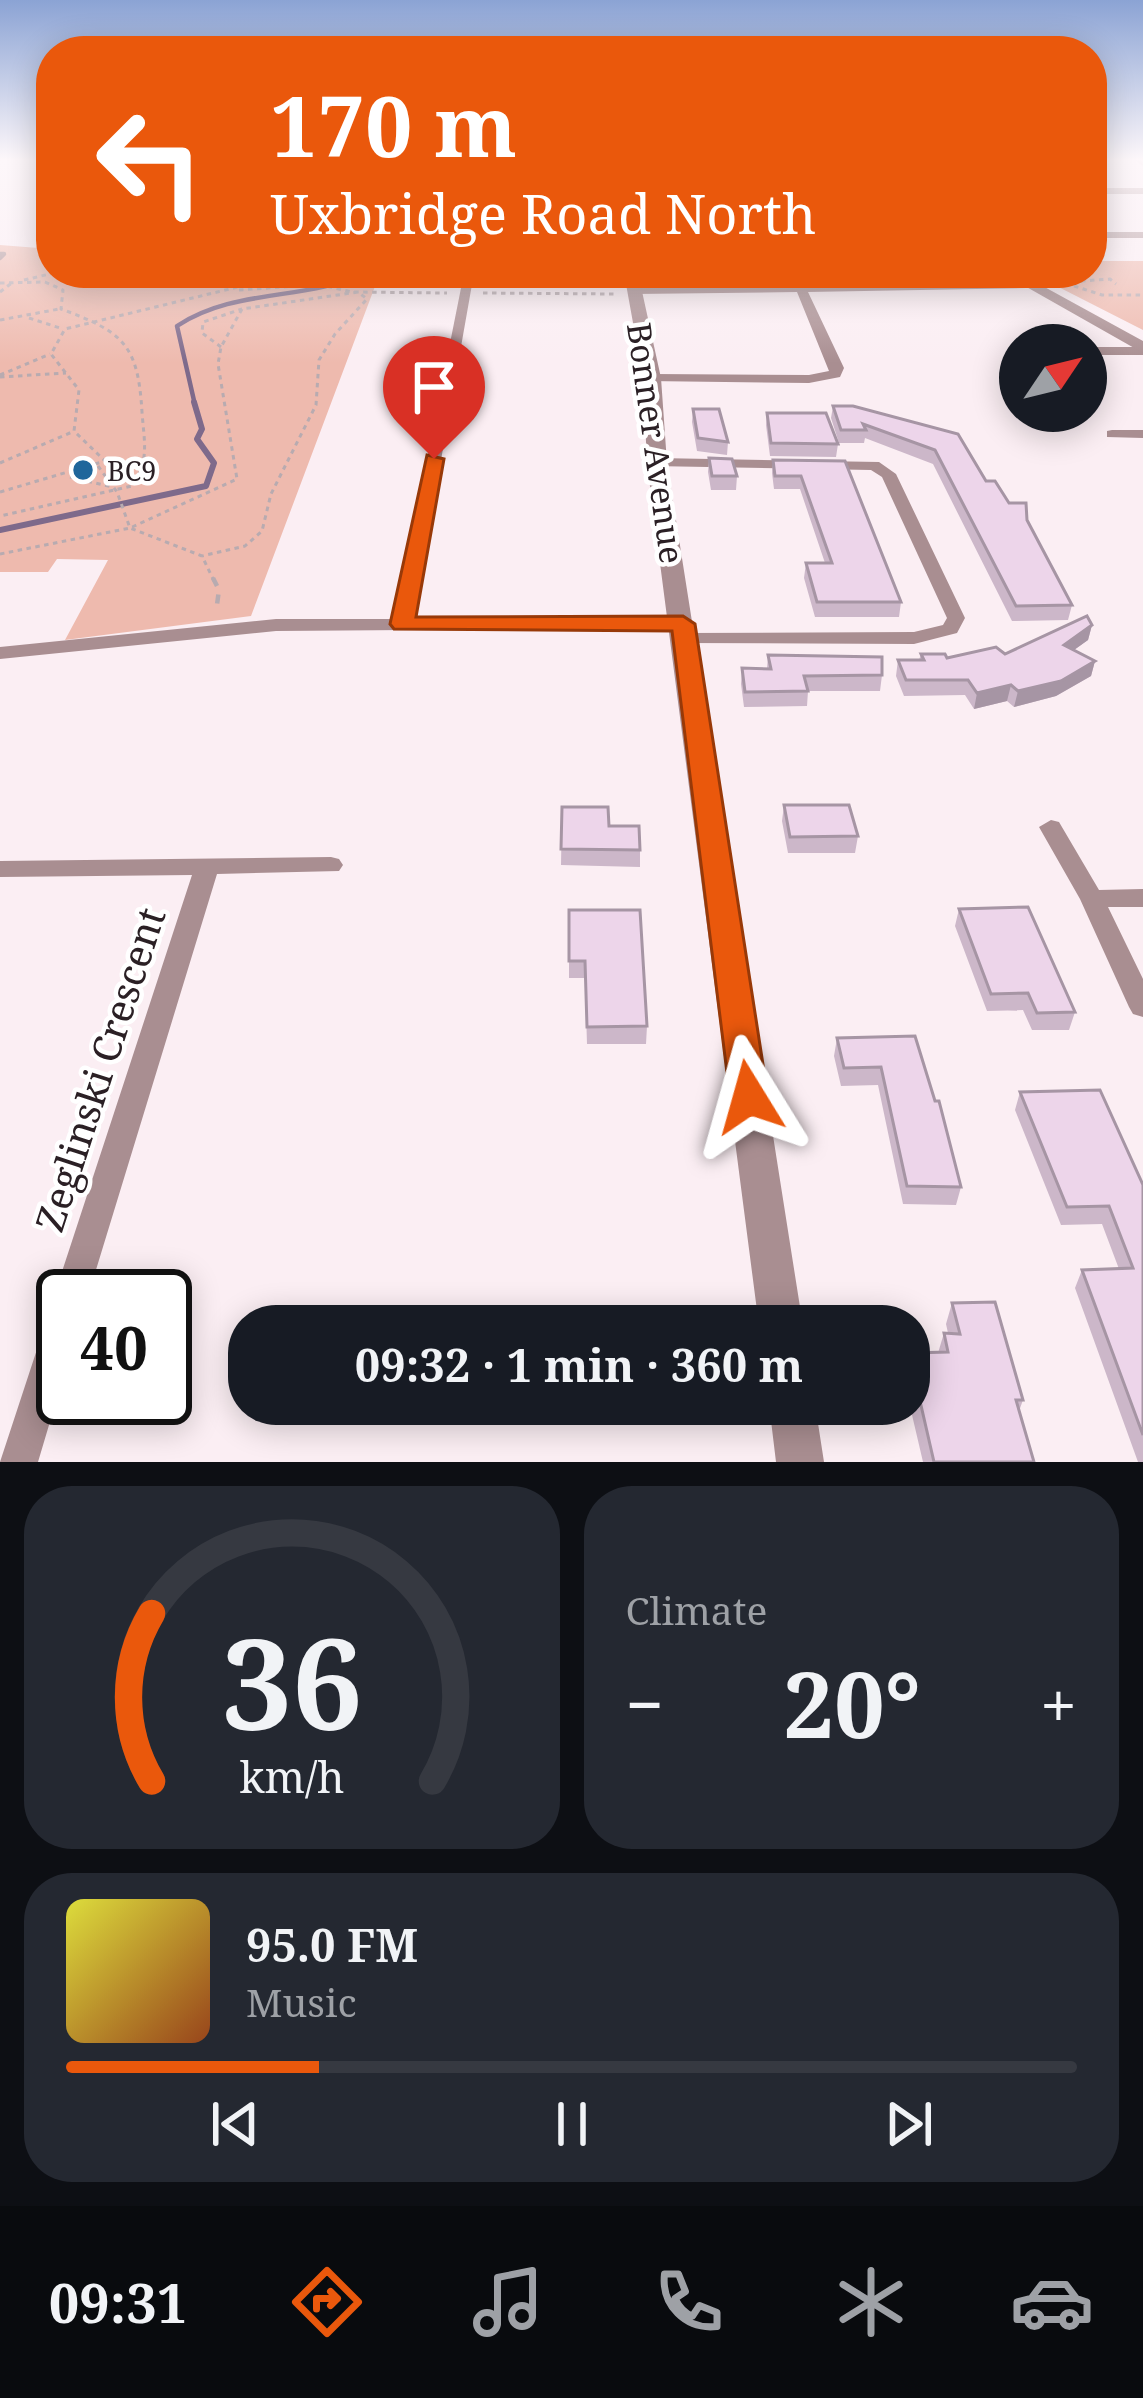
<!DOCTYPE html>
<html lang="en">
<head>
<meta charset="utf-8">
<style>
	body { margin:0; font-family:"Noto Serif",serif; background:#242831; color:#f1f3f6; height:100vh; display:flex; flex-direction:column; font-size:45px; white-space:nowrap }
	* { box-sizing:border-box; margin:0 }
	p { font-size:39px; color:#9ea1a6 }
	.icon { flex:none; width:66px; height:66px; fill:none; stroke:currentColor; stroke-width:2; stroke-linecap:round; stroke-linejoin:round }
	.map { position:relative; height:1462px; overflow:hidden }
	.details { display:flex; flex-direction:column; gap:24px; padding:24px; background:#0d0f14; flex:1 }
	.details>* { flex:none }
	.top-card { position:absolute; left:36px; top:36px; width:1071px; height:252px; border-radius:48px; box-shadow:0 6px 30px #0003; background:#ea580c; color:#fff; overflow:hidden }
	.needle { width:78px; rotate:55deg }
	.controls { position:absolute; left:999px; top:324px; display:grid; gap:24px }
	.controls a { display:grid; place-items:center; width:108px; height:108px; border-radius:50%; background:#171b24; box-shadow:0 6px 30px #0003; font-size:60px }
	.speed { position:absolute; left:36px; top:1269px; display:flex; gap:24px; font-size:60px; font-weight:700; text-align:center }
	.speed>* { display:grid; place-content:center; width:156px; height:156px; border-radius:50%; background:#171b24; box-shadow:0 6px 30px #0003; line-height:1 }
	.speed .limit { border:6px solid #111; border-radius:18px; background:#fff; color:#111 }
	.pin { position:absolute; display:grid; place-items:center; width:102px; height:102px; color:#fff; margin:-123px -51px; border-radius:50% 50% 50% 0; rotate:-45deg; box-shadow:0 0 12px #0007 }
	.pin .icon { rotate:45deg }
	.me { position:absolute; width:132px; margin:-66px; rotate:352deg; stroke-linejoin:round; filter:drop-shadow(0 0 9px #0008) }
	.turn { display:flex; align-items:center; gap:42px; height:252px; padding:0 36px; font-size:54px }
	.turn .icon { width:156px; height:156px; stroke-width:2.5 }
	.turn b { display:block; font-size:84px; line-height:102px }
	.big { font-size:90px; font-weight:700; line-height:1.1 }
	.details .widget { flex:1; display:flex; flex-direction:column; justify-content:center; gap:18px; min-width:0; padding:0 42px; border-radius:48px; background:#242831 }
	.details .dial { align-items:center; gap:0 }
	.dial svg { height:312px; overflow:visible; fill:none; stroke:#363941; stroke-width:7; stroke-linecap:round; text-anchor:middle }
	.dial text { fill:#f1f3f6; stroke:none }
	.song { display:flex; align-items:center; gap:36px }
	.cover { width:144px; height:144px; border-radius:18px; background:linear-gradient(135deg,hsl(60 70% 55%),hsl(20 70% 35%)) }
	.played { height:12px; border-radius:6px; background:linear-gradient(90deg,#ea580c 25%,#363941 25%) }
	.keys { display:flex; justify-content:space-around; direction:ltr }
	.heat { display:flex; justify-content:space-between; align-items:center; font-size:66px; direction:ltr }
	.details .tiles { flex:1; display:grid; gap:24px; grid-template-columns:1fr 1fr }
	.widget:last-child { grid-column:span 2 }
	.trip { position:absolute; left:228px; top:1305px; width:702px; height:120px; border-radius:48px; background:#171b24; box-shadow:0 6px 30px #0003; font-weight:700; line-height:120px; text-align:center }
	.dock { display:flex; height:192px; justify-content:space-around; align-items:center; background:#090b0e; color:#9ea1a6 }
	.dock .icon { width:84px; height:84px }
	.dock .on { color:#ea580c }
	.dock b { font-size:54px; color:#f1f3f6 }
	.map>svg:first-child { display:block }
</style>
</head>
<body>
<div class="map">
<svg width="1143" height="1462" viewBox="0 0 1143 1462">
	<rect width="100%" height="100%" fill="#fbeef3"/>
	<!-- green -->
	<path fill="#eebaae" d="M0 245 51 249V273H380L251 616 65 640 108 560 57 559 48 572H0Z
		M1092 261H1143V330L1031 273H1092Z"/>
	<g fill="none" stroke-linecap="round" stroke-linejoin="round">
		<!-- stream-far1 -->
		<path stroke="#7e6a8b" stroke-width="4.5" d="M195 405 177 326C234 288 305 301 366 273"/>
		<!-- stream -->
		<path stroke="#7e6a8b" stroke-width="6" d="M0 530 206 486 214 463 197 439 202 429 194 402"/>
		<!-- path-far1 -->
		<path stroke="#b8abb0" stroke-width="3" stroke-dasharray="4.5 4.5" stroke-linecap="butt" d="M310 273 303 281 352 292 447 293
			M1062 273 1083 282
			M24 280 54 273
			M1081 281 1110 279 1116 284
			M0 283 45 282 63 290 61 309C124 332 138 345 142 412 144 441 150 461 132 486L0 516
			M1074 286 1102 295H1143
			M239 290 311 285
			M0 292 13 282
			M483 293 615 294
			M29 318 63 329
			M0 320 59 309
			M221 347 202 333 203 322 242 309
			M0 375 50 354
			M0 377 66 373
			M0 463 72 432
			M98 466 117 492 130 528 202 556 214 581
			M70 477 112 487
			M0 492 105 461 74 431 79 390 51 354 65 329 242 286 273 273
			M0 554 130 528 237 479 218 364 221 347 242 309 358 292 367 299 335 334 319 360 316 405 271 494 262 531 245 546 202 556"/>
		<!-- path -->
		<path stroke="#b8abb0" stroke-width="4.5" stroke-dasharray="9 9" stroke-linecap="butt" d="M213 578 219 590 216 612"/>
		<!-- service -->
		<path stroke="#a98e91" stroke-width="4.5" d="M0 254H4L0 258"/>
		<!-- minor -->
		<path fill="#a98e91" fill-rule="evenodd" d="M1132 158H1141L1143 166Z
			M1092 188H1143V194H1092Z
			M1092 232H1143V238H1092Z
			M464 273H474L413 619 683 618 692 624 690 628 276 631 0 659V647L276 619H395Z
			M789 273H799L805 285 1026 282 1032 285 1026 288 808 292 844 368 840 377 809 383 647 381V375L652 374 809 375 829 371 797 292 634 294 628 291 634 288 794 285Z
			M1086 347H1143V355H1086Z
			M1112 430H1143V438L1107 437V431Z
			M657 458 879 462 896 474 965 618 957 633 914 644 678 643 676 639 678 635 685 633 914 632 943 625 947 618 882 477 871 470 652 466 649 463Z
			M1051 820 1059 822 1099 890 1143 889V907H1108L1143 979V1017L1133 1014 1129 1007 1080 899 1039 827Z
			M331 857 339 859 343 865 339 871 217 874 88 1296H63V1378L38 1462H0L46 1322 51 1311 60 1307 54 1296 192 875 0 877V861Z"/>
		<!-- tertiary -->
		<path fill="#a98e91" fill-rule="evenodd" d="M624 273H638L661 378 667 463 803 1326H759L647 463 643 378Z
			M1002 273H1019L1143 341V353Z
			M769 1404H815L824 1462H776Z"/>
	</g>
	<!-- wall -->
	<path fill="#ccb7c9" d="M833 406 958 434 986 481 1027 520 1072 605 1068 620 1012 621 933 464 865 438 864 443H839L831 418Z
		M693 409 728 442 727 455 697 451 692 422Z
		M767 413 838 444 836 457 770 456 766 425Z
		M709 458 737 476 736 490H711L708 472Z
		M773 460 845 461 901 602 899 617H815L804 578 806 563H825L800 489H774L772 473Z
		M1092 625 1088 640 1074 650 1095 661 1091 676 1056 696 1014 707 1007 701 974 709 965 695 904 696 896 676 898 660H919L921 654 947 658 1005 654Z
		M768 655 882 675 880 691H808L807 706 744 707 741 684 742 668 767 669Z
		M784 805 858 836 855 853H788L782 821Z
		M562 807 609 826 640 850V867L561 865Z
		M959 909 1075 1012 1069 1030H1032L1023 1010 987 1011 955 926Z
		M569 910 647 1026 646 1044H587L585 978H569Z
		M915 1036 961 1187 956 1205 903 1204 878 1085 841 1086 834 1056 837 1038Z
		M1020 1092 1143 1185V1462H1138L1075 1288 1082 1270 1119 1269 1102 1224 1061 1225 1015 1110Z
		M952 1303 1023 1400 1019 1411 1034 1462H923L909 1402V1353H938L944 1333H948L946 1324Z"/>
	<!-- shaded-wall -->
	<path fill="#a695a4" d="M1092 625 1088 640 1060 660 1064 645Z
		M1095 661 1091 676 1056 696 1014 707 1018 691Z
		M1011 685 1007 701 974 709 977 693Z"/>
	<!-- building -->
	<path fill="#edd5ea" stroke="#a695a4" stroke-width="3" d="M833 406H853L958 434 986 481H995L1009 503H1026L1027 520 1072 605 1016 606 935 450 863 424 866 430H841Z
		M693 409H719L728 442 698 438Z
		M767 413H826L838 444 771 443Z
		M709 458 732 459 737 476H712Z
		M773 460 845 461 901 602H817L806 563H832L801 476H775Z
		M1087 616 1092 625 1064 645 1095 661 1061 681 1018 691 1011 685 977 693 968 680H906L898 660H924L921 654H945L947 658 996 647 1005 654Z
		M768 655 882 657V675L804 676 808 691 745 692 742 668 771 669Z
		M784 805H849L858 836 790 837Z
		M562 807H608L609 826H639L640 850 561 849Z
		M1028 907 1075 1012 1037 1013 1028 993 991 994 959 909Z
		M569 910H640L647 1026 587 1027 585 961H569Z
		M915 1036 935 1101H939L961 1187 907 1186 881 1067 844 1068 837 1038Z
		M1100 1090 1143 1185V1435L1082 1270 1133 1268 1109 1206 1067 1207 1020 1092Z
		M995 1302 1023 1400H1016L1034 1462H934L909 1353 948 1352 944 1333 960 1334 952 1303Z"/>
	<!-- sky -->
	<linearGradient id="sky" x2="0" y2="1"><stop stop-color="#8ba3d4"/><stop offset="0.44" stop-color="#fdf7fa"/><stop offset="1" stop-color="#fdf7fa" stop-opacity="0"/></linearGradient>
	<rect width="1143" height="363" fill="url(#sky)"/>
	<!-- route -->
	<path fill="#ea580c" stroke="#983908" stroke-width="3" d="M427 455 444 459 416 617 683 616 695 624 768 1097 762 1108 749 1112 736 1108 730 1097 672 631 394 629 390 624Z"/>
	<!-- markers -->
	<circle fill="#1f669b" stroke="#fff" stroke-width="4.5" cx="83" cy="470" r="12"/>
	<g text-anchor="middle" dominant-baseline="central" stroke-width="9" stroke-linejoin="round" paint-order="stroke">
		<!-- far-poi labels -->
		<g font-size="27" fill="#2b2025" stroke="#fff" text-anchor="start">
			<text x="107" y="470">BC9</text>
		</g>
		<!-- street labels -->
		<g font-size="33" fill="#2b2025" stroke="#fff">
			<text transform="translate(656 443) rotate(82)">Bonner Avenue</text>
		</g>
		<!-- near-street labels -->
		<g font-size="39" fill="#2b2025" stroke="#fff">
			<text transform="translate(99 1069) rotate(-72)">Zeglinski Crescent</text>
		</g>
	</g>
</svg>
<div class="controls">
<a><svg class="needle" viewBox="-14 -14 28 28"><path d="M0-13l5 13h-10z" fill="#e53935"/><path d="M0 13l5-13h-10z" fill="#9ea1a6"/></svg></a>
</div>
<div class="speed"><div class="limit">40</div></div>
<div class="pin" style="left:434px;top:459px;background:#d93025"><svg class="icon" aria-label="arrive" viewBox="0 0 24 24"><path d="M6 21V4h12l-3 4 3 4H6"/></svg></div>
<svg class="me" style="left:749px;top:1097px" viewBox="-20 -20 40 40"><path d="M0-17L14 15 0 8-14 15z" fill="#ea580c" stroke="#fff" stroke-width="4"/></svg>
<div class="trip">09:32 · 1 min · 360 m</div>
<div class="top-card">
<div class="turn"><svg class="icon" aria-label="left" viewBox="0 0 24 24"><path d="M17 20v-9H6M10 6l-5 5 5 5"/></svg><div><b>170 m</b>Uxbridge Road North</div></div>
</div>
</div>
<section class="details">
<div class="tiles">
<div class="widget dial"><svg viewBox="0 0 100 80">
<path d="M14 69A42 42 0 1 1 86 69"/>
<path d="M14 69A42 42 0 0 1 14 26" stroke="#ea580c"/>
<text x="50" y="56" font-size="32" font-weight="700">36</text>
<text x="50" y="72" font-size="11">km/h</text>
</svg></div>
<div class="widget"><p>Climate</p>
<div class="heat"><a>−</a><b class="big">20°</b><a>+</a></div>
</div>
<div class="widget">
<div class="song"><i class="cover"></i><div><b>95.0 FM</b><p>Music</p></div></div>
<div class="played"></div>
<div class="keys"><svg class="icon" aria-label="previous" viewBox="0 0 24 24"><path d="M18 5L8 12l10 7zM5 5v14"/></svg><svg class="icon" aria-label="pause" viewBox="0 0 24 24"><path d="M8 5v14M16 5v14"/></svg><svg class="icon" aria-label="next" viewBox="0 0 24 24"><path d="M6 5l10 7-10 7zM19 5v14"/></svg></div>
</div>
</div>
</section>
<nav class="dock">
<b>09:31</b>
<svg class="icon on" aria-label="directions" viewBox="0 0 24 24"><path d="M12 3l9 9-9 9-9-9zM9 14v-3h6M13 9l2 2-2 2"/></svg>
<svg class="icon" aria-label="music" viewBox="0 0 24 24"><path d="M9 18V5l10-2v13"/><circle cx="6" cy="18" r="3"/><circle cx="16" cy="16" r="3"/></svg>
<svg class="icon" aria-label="phone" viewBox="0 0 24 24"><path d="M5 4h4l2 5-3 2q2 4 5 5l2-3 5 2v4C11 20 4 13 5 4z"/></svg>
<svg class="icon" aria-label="climate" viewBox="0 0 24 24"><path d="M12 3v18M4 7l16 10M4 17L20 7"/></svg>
<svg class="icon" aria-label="car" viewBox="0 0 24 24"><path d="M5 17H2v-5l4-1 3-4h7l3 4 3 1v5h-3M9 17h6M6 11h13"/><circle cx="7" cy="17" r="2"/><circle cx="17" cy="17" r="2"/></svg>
</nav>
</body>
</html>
